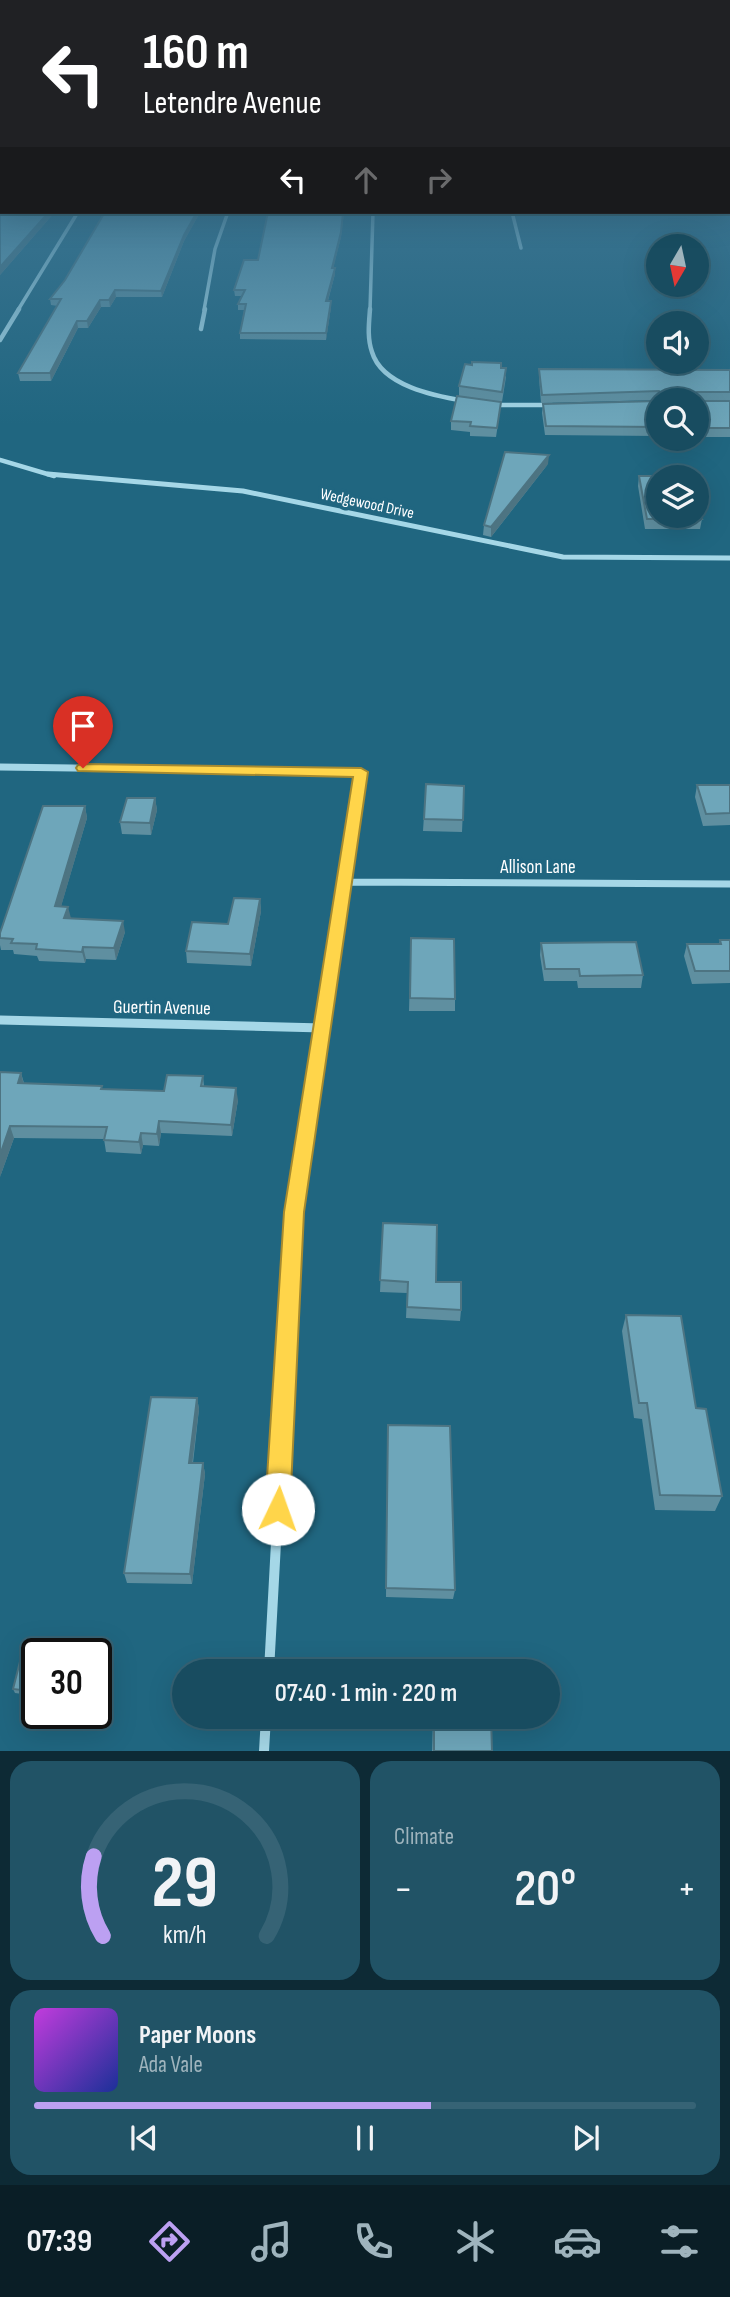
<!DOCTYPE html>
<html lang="en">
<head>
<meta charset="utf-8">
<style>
	body { margin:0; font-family:"Sofia Sans Condensed",sans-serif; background:#215366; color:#f1f3f6; height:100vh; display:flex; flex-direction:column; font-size:26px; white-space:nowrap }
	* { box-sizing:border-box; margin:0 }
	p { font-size:23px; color:#9fb4bd }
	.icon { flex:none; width:38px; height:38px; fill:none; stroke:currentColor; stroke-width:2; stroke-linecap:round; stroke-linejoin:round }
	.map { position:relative; height:1751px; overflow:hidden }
	.details { display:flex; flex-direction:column; gap:10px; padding:10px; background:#0d2a35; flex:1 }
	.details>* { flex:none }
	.guide { position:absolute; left:0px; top:0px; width:732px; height:214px; box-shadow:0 7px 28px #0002,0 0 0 2px #366375; background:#202124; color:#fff; overflow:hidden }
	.needle { width:46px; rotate:189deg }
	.fabs { position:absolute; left:646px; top:234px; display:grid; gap:14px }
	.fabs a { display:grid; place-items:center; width:63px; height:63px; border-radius:50%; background:#184c60; box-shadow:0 7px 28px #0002,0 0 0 2px #366375; font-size:35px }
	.speed { position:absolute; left:21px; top:1638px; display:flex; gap:14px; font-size:35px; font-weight:700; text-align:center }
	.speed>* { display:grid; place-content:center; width:91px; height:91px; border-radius:50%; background:#184c60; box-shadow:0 7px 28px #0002,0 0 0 2px #366375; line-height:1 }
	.speed .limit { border:4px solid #111; border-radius:10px; background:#fff; color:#111 }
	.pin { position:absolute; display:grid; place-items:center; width:60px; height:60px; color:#fff; margin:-72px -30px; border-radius:50% 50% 50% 0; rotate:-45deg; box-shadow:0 0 7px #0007 }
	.pin .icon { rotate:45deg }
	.me { position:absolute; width:77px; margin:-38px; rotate:3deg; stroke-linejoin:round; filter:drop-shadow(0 0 5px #0008) }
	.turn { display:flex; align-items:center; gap:24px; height:147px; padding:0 28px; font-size:32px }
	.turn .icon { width:91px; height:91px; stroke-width:2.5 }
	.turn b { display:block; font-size:49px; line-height:60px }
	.lanes { display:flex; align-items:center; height:66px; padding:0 28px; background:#0003; justify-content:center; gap:35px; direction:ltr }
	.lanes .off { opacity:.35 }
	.big { font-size:52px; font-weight:600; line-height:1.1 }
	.details .tile { flex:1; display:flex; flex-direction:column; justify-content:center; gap:10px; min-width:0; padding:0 24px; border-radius:21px; background:#215366 }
	.details .dial { align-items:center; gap:0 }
	.dial svg { height:182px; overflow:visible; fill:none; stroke:#366375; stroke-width:7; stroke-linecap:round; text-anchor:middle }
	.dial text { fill:#f1f3f6; stroke:none }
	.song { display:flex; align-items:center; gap:21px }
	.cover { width:84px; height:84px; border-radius:10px; background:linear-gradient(135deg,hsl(290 70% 55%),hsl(230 70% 35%)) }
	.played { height:7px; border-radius:4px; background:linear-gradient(90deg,#bca0f2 60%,#366375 60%) }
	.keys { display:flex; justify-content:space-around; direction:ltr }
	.heat { display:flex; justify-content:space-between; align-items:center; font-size:38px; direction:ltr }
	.details .tiles { flex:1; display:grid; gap:10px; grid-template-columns:1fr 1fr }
	.tile:last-child { grid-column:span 2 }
	.trip { position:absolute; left:172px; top:1659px; width:388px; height:70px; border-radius:35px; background:#184c60; box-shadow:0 7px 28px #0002,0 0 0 2px #366375; font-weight:600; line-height:70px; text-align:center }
	.dock { display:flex; height:112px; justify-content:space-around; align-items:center; background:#0a1e26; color:#9fb4bd }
	.dock .icon { width:49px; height:49px }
	.dock .current { color:#bca0f2 }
	.dock b { font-size:32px; color:#f1f3f6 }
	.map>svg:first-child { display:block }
</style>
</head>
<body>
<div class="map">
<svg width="730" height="1751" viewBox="0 0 730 1751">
	<rect width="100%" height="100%" fill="#206680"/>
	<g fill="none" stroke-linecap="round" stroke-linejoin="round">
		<!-- street-far5 -->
		<path stroke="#a5d7e7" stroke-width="3.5" d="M512 212 521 248
			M18 310 78 212
			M204 310 215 249 228 212
			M370 310 373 212"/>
		<!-- street-far4 -->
		<path stroke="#a5d7e7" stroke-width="4.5" d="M370 309C369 323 367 338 372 352 382 386 435 396 465 401
			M201 329 205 309
			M0 340 19 309
			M494 405H552
			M0 460 54 476"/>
		<!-- street-far3 -->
		<path stroke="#a5d7e7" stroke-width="5" d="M48 474 243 491 563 557 730 558"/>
		<!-- street-far2 -->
		<path stroke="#a5d7e7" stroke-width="7" d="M0 767 361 772 333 959
			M345 882 730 884"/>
		<!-- street-far1 -->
		<path stroke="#a5d7e7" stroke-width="9" d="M0 1020 323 1028
			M289 1306 294 1212 333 957"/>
		<!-- street -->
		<path stroke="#a5d7e7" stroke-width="10" d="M269 1671 289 1305
			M264 1751 266 1717"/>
	</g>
	<!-- wall -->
	<path fill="#5f8fa0" d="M0 180 2 212H73L72 213H54L0 275Z
		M81 212H198V216L184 241 162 297H116L110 307H101L88 328H78L51 381H20L18 373 58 306 51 305 50 299 65 280 104 214 82 213Z
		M268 212H344L341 237 333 268H335V274L328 301 331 307 326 340 240 339V333L244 310H238V304L242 296H235L234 290 258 260Z
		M472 365 501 368 506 377 502 402 459 396V386Z
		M539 369 730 370V400H697L730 401V437H696V401L658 400 541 403 539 378Z
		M658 401V436L545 435 542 413 543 404Z
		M500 411 496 437 470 436V432L451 430V421Z
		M548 464 491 537 483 535 484 525Z
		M639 476 702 519 700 529H645L638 486Z
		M426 784 464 786 462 832 423 831Z
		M697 785H730V825L703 826 695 797Z
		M155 798 157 810 151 835 122 834 120 822Z
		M85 806 87 818 61 906 71 918 125 932 116 960 86 959 85 963 39 961 37 956 14 954 13 950H1L0 945V933Z
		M260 899 261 911 251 966 187 963 186 951 228 924Z
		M411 938 455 999V1011H409Z
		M720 940H730V983L692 984 684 956 687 944H719Z
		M541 943 643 975 641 988H578L577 981H544L540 955Z
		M21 1073 24 1083 103 1089 164 1091 203 1076 204 1086 238 1100 232 1136 161 1133 159 1146 143 1145 141 1154 106 1152 104 1139 14 1138 0 1177Z
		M383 1223 461 1310 460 1321 406 1318 407 1293 380 1292Z
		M626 1315 696 1408 722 1496 715 1511 655 1510 642 1419 634 1418 622 1331Z
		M197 1398 199 1409 193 1463H203L205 1474 192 1584 127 1583 124 1573Z
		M388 1425 455 1590 453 1599 386 1597Z
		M37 1654V1696L15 1693 13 1689Z
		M433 1717H491L492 1751H432Z"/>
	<!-- shaded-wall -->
	<path fill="#4d7482" d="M49 212 54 213 0 275V267Z
		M197 212 198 216 184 241 162 297 161 291 184 235Z
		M343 212 341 237 332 274V268Z
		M335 268V274L326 307V301Z
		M115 290 116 297 110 307 109 300Z
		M100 300 101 307 88 328 87 321Z
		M331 301V307L326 340V333Z
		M77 321 78 328 51 381 50 373Z
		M549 455 548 464 491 537V527Z
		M155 798 157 810 151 835 150 823Z
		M85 806 87 818 58 917 55 906Z
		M260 899 261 911 251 966 250 954Z
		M68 907 71 918H64Z
		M123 921 125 932 116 960 114 948Z
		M83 947 86 959 85 963 82 952Z
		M21 1073 24 1085 18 1083Z
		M236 1088 238 1100 232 1136 231 1125Z
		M159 1121 161 1133 159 1146 157 1134Z
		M10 1126 14 1138 0 1177V1155Z
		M141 1133 143 1145 141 1154 139 1142Z
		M197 1398 199 1409 191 1473 189 1463Z
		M203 1463 205 1474 192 1584 190 1574Z"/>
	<!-- building -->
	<path fill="#6ea6ba" stroke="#4d7482" stroke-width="2" d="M0 180H2V212H49L0 267Z
		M105 212H197L184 235 161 291 115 290 109 300H100L87 321H77L50 373H18L61 299H50L65 280Z
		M268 212H343L341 232 332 268H335L326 301H331L326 333H240L246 304H238L245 290H234L244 260H258Z
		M472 362 501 363V368H506L502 392 459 386 465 364 472 365Z
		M539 369 730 370V392H697L693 397 698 401H730V428H696V401H660L664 395 659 391 542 395Z
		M457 396 501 402 497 428 470 426 471 422 451 421Z
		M658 401V427L546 426 543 404Z
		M505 452 549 455 491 527 484 525Z
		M639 476H682L683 478H658V516H696V507L702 519H647Z
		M426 784 464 786 463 820 424 819Z
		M697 785H730V813L706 814Z
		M127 798H155L150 823 120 822Z
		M43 806H85L55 906 68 907 64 918 123 921 114 948 83 947 82 952 36 949 37 944 11 943 13 939 0 938V933Z
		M234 898 260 899 250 954 186 951 192 922 228 924Z
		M411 938 454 939 455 999 410 998Z
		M720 940H730V971H695L687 944H721Z
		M636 942 643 975 580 976 579 969H545L541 943Z
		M0 1072 21 1073 18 1083 102 1086 101 1089 164 1091 167 1075 203 1076 201 1086 236 1088 231 1125 159 1121 157 1134 141 1133 139 1142 104 1140 107 1127 10 1126 0 1155Z
		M383 1223 437 1225 436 1282H461V1310L407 1307 408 1282 380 1280Z
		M626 1315 681 1316 696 1408 706 1409 722 1496 660 1495 647 1403H639Z
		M151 1397 197 1398 189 1463H203L190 1574 124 1573Z
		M388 1425 450 1426 455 1590 386 1588Z
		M24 1646 66 1650 65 1654H37V1692L13 1689Z
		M434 1662 490 1665V1671H434Z
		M434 1717H491L492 1751H434Z"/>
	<!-- sky -->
	<linearGradient id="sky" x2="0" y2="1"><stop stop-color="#123846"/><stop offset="0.42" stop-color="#3c7491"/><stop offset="1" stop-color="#3c7491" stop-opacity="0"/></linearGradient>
	<rect width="730" height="425" fill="url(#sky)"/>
	<!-- route -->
	<path fill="#ffd54a" stroke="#a68a30" stroke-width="2" d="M83 764 361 768 368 772 304 1212 290 1509 286 1518 278 1522 269 1518 265 1509 284 1212 353 777 78 771 76 768 78 765Z"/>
	<g text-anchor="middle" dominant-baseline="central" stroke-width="7" stroke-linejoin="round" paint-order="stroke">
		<!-- far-street labels -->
		<g font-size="16" fill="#fff" stroke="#206680">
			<text transform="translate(367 504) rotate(12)">Wedgewood Drive</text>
		</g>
		<!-- street labels -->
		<g font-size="19" fill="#fff" stroke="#206680">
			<text x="538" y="867">Allison Lane</text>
			<text transform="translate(162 1008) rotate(1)">Guertin Avenue</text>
		</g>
	</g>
</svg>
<div class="fabs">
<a><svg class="needle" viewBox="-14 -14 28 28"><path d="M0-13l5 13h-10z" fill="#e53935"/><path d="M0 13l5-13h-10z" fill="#9fb4bd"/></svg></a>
<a><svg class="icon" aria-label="sound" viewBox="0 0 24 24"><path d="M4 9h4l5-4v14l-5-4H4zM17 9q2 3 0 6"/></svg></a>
<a><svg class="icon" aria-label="search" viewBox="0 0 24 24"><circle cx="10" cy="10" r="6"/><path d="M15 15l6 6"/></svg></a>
<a><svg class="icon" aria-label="layers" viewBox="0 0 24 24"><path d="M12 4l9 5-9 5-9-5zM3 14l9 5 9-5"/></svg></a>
</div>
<div class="speed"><div class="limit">30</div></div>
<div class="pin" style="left:83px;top:768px;background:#d93025"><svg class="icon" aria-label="arrive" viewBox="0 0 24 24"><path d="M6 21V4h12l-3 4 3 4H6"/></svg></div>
<svg class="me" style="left:278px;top:1509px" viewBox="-20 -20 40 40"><circle r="19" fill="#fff"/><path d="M0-13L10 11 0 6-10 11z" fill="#ffd54a"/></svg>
<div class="trip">07:40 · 1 min · 220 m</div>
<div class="guide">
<div class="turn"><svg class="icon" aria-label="left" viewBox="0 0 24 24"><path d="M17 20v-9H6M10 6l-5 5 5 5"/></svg><div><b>160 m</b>Letendre Avenue</div></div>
<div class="lanes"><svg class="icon" aria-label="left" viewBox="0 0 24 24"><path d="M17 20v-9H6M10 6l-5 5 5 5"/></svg><svg class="icon off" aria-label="ahead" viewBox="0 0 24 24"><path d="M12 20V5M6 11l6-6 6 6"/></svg><svg class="icon off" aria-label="right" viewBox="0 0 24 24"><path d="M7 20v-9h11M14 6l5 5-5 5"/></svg></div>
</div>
</div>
<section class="details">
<div class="tiles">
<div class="tile dial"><svg viewBox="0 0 100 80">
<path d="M14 69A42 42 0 1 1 86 69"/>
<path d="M14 69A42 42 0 0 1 10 34" stroke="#bca0f2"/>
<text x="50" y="56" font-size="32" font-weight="700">29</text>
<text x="50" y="72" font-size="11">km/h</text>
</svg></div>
<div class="tile"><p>Climate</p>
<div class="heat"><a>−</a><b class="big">20°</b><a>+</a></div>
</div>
<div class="tile">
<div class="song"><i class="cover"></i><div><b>Paper Moons</b><p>Ada Vale</p></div></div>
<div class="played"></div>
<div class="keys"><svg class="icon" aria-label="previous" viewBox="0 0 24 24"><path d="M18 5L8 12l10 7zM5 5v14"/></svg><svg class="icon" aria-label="pause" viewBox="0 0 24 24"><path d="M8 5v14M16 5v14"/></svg><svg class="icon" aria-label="next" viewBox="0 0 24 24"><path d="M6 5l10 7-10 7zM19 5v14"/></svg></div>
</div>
</div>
</section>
<nav class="dock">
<b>07:39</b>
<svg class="icon current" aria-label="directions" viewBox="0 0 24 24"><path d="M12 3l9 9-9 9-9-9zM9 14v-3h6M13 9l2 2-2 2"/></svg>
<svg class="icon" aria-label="music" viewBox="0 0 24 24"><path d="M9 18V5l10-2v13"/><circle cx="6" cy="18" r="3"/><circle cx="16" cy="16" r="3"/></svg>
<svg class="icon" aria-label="phone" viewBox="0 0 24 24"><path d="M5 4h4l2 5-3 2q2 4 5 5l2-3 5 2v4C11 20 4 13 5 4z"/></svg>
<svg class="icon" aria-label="climate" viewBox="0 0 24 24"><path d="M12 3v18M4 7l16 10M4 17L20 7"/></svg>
<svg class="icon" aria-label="car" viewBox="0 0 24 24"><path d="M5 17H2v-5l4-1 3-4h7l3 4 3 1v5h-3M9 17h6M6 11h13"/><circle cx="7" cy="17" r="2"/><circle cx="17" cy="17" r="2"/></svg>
<svg class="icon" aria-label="filters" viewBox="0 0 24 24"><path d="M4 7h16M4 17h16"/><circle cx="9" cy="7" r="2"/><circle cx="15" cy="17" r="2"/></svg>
</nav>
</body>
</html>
